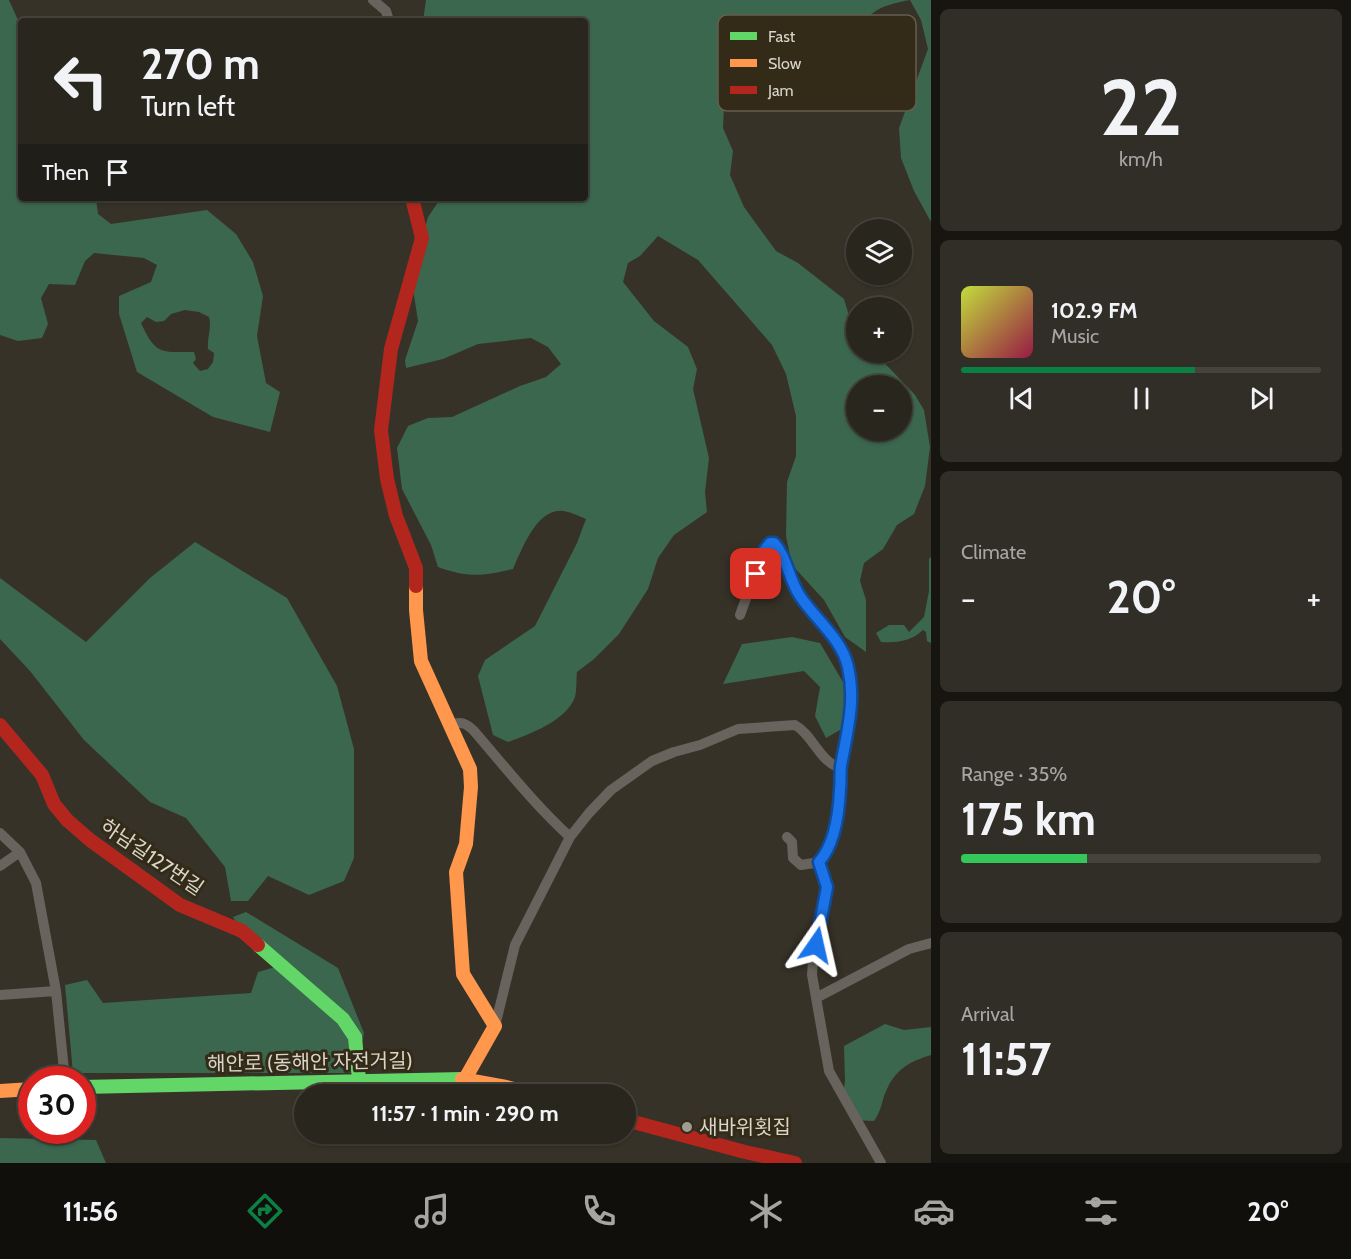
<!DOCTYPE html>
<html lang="en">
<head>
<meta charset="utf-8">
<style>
	body { margin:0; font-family:Cabin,"Noto Sans KR",sans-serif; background:#312e27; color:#f1f3f6; height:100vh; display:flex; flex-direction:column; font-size:22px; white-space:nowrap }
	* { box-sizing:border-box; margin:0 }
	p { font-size:20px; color:#a5a5a4 }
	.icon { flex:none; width:33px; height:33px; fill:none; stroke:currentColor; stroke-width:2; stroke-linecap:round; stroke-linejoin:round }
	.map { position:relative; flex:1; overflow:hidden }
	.drawer { display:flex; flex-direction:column; gap:9px; padding:9px; background:#171510; width:420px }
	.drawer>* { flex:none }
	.hud { position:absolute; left:18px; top:18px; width:570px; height:183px; border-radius:6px; box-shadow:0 2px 4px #0004,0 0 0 2px #45433c; background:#29261e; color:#f1f3f6; overflow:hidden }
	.controls { position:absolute; left:846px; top:219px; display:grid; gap:12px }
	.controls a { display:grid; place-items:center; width:66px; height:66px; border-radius:50%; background:#29261e; box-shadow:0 2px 4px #0004,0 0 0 2px #45433c; font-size:30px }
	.speed { position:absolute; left:18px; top:1066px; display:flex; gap:12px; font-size:30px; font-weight:700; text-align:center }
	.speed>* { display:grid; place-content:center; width:78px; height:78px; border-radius:50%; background:#29261e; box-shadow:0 2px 4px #0004,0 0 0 2px #45433c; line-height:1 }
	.speed .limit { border:9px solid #d22; background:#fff; color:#111 }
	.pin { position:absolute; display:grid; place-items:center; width:51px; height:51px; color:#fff; margin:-26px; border-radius:12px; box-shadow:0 3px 9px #0006 }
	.me { position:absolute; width:66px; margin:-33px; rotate:11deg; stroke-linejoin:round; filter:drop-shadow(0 0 4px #0008) }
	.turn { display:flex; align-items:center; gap:21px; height:126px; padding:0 24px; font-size:27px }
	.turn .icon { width:78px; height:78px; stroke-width:2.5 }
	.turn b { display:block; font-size:42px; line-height:51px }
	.then { display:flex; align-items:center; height:57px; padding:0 24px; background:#0003; gap:12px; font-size:22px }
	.big { font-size:45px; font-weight:800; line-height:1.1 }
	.drawer .card { flex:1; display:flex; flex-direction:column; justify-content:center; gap:9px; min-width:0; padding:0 21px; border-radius:9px; background:#312e27 }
	.drawer .dial { align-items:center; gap:0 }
	.dial b { font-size:78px; line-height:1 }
	.song { display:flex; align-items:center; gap:18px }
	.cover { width:72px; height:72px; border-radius:9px; background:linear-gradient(135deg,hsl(70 70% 55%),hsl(340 70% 35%)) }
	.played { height:6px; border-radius:3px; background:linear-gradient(90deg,#0b8043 65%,#45433c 65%) }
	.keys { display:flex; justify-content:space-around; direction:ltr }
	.heat { display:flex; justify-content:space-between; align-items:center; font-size:33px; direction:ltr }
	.charge { height:9px; border-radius:4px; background:linear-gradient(90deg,#34c759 35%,#45433c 0) }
	.trip { position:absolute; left:294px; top:1084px; width:342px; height:60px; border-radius:30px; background:#29261e; box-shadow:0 2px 4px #0004,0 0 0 2px #45433c; font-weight:800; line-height:60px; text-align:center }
	.tab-bar { display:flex; height:96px; justify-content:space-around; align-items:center; background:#100f0c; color:#a5a5a4 }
	.tab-bar .icon { width:42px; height:42px }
	.tab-bar .active { color:#0b8043 }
	.tab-bar b { font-size:27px; color:#f1f3f6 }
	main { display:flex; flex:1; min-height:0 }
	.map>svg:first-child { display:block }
</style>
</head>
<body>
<main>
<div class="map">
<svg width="931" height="1163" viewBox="0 0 931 1163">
	<rect width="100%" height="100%" fill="#373228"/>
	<!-- forest -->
	<path fill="#3a674d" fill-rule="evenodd" d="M0 0H9L21 27V198H96L98 214 111 224 207 210 236 234 253 262 263 296 257 336 266 383 280 392 270 432 213 417 137 372 119 314V296L151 282 157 265 144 258 94 253 85 261 75 285 49 284 41 298 48 324 42 338 18 341 0 335ZM185 310 199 312 209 317C212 328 207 337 208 349L214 353 213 362 208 369 200 371 193 363 196 359 194 352C160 352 156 355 141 323L147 317 156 322 164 321 171 314Z
		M426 0H931V222L914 191 901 158 899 128 928 49 921 20 910 0C879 6 872 10 853 34 817 32 782 35 747 41L733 62 725 83 723 128 733 151 730 175 744 207 776 251 798 263 844 299 852 326 856 331V352L875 353 915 395 924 410 930 447 925 486 914 514 897 525 883 549 864 563 860 581 866 600V652L845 637 824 600 792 565 786 536 787 482 796 456V416L786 374 772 345 698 260 658 236 640 256 628 263 623 282 654 321 688 347 697 369 693 389 709 458 705 492 707 512 674 535 658 558 648 589 619 634 594 659 577 672C576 680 577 690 575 697 566 721 530 734 508 742L493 735 478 676 485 660 535 626 577 543 586 519C579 516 571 512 563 511 537 508 522 549 513 569 483 576 468 578 438 567L431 545 402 489 397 448 408 426 428 418 452 417 520 386 546 377 561 364 548 347 531 338 478 344 443 359 406 368 405 360 418 321 411 276 428 217 441 198H585V21H423ZM856 386H902V430H856Z
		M195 542 287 598 337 686 354 749V858L344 881 309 895 268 876 248 901H231L225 867 186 818 150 802 84 740 30 671 0 639V578L86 642 150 578Z
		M931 557V643L927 641 926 632 923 630C911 641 898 643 881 642L876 633 889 625H904L909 632 924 617 929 591V559Z
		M792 637 820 643 853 699 847 726 826 738 815 716 820 687 804 671 723 684 742 644Z
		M246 912 338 968 364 1033 359 1060 350 1073H73L65 985 87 980 103 1003 251 993 258 972 279 966 242 931 233 917Z
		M885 1024 904 1030 931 1027V1055C911 1061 896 1069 887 1089 881 1101 883 1108 874 1121L853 1120 842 1103 845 1081 844 1046Z
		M0 1138 96 1140 106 1163H0Z"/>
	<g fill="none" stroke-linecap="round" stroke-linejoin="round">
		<!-- street -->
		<path stroke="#68635c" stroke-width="10" d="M373 0 386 11 389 21
			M740 615 763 552 770 543H774C787 557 789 580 800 596 815 619 842 639 848 667 856 703 847 732 841 766 836 797 843 836 820 862L801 865 793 858 792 842 787 837
			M451 725C461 721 466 723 474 731 505 767 535 805 570 837L515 945 495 1026
			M0 833 20 852 36 883 56 991 65 1080
			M570 837 589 813 611 790 652 761 674 752 700 745 738 729 795 725C813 735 820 763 841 768
			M820 862 827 887 813 961 812 975 829 1071 881 1163
			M0 866 20 852
			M0 995 56 991
			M816 998 909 949 931 943"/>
		<!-- fast -->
		<path stroke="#63d668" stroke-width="14" d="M258 945 343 1019 355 1037 359 1080
			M82 1087 462 1079"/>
		<!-- slow -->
		<path stroke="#ff974d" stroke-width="14" d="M416 586V610L421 661 470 769 471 787 466 844 456 872 463 974 495 1026 465 1079
			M462 1079 506 1087 536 1095
			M0 1091 32 1089"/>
		<!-- jam -->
		<path stroke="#b3261e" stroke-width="14" d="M412 198 422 238 391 349 381 430 387 479 396 516 416 568V586
			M0 725 42 775 54 804 67 820 90 840 180 905 242 931 258 945
			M626 1120 745 1152 795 1163"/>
	</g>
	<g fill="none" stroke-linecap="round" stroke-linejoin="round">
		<defs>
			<path id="route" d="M756 574 763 552 770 543H774C787 557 789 580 800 596 815 619 842 639 848 667 856 702 847 732 841 766 840 774 841 782 840 789 839 813 835 844 819 862L827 887 816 945"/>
		</defs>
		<!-- route casing -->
		<use href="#route" stroke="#114b97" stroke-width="15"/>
		<!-- route -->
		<use href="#route" stroke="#1a73e8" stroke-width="10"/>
	</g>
	<!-- markers -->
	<circle fill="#a19c91" stroke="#332b18" stroke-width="2" cx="687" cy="1127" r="6"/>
	<g text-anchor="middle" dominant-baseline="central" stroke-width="6" stroke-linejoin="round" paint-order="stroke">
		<!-- street labels -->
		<g font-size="20" fill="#dad5ca" stroke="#332b18">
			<text transform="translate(152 857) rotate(34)">하남길127번길</text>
			<text transform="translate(310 1062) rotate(-1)">해안로 (동해안 자전거길)</text>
		</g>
		<!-- poi labels -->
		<g font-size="20" fill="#dad5ca" stroke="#332b18" text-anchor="start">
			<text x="699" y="1127">새바위횟집</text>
		</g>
	</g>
	<!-- legend -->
	<rect x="718" y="15" width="198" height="96" rx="9" fill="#332b18" stroke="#655e4d" stroke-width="1.5"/>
	<rect x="730" y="32" width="27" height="8" fill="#63d668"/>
	<rect x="730" y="59" width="27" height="8" fill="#ff974d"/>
	<rect x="730" y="86" width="27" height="8" fill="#b3261e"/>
	<g font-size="16" fill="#dad5ca">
		<text x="768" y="42">Fast</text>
		<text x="768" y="69">Slow</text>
		<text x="768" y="96">Jam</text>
	</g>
</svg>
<div class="controls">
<a><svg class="icon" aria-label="layers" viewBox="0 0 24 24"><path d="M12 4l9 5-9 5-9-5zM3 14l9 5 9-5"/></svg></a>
<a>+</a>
<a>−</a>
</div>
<div class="speed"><div class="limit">30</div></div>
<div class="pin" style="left:756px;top:574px;background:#d93025"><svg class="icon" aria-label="arrive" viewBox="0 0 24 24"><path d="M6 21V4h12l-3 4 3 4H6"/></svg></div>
<svg class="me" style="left:816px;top:945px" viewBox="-20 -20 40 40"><path d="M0-17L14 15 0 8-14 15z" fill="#1a73e8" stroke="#fff" stroke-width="4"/></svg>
<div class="trip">11:57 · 1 min · 290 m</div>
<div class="hud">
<div class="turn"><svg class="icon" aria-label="left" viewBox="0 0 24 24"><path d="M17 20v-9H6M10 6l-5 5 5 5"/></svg><div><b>270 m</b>Turn left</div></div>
<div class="then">Then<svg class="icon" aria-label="arrive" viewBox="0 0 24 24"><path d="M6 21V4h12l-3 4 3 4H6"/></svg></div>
</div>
</div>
<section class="drawer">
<div class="card dial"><b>22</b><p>km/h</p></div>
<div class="card">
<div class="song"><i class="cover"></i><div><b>102.9 FM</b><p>Music</p></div></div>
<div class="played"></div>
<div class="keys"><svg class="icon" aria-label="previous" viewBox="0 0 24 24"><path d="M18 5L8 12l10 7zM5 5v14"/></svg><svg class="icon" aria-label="pause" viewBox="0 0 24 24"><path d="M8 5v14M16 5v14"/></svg><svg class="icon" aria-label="next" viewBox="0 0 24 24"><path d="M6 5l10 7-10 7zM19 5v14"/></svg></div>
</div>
<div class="card"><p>Climate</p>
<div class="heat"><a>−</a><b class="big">20°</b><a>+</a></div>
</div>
<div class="card"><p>Range · 35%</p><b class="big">175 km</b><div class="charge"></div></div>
<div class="card"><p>Arrival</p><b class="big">11:57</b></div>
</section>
</main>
<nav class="tab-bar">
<b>11:56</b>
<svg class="icon active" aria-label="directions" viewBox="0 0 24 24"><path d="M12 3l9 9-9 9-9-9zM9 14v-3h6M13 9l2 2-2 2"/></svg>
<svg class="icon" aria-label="music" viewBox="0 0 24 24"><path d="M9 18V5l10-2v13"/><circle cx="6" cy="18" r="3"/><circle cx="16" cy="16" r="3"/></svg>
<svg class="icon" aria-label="phone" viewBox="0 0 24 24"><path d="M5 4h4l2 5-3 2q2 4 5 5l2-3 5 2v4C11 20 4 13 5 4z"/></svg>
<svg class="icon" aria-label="climate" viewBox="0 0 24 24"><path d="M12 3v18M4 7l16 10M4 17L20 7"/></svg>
<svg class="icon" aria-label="car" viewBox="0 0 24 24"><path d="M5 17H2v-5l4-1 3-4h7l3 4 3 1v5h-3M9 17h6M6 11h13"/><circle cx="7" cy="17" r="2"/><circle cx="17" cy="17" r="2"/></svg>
<svg class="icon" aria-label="filters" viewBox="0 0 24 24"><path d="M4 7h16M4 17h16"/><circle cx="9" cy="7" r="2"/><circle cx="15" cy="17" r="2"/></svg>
<b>20°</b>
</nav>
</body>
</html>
